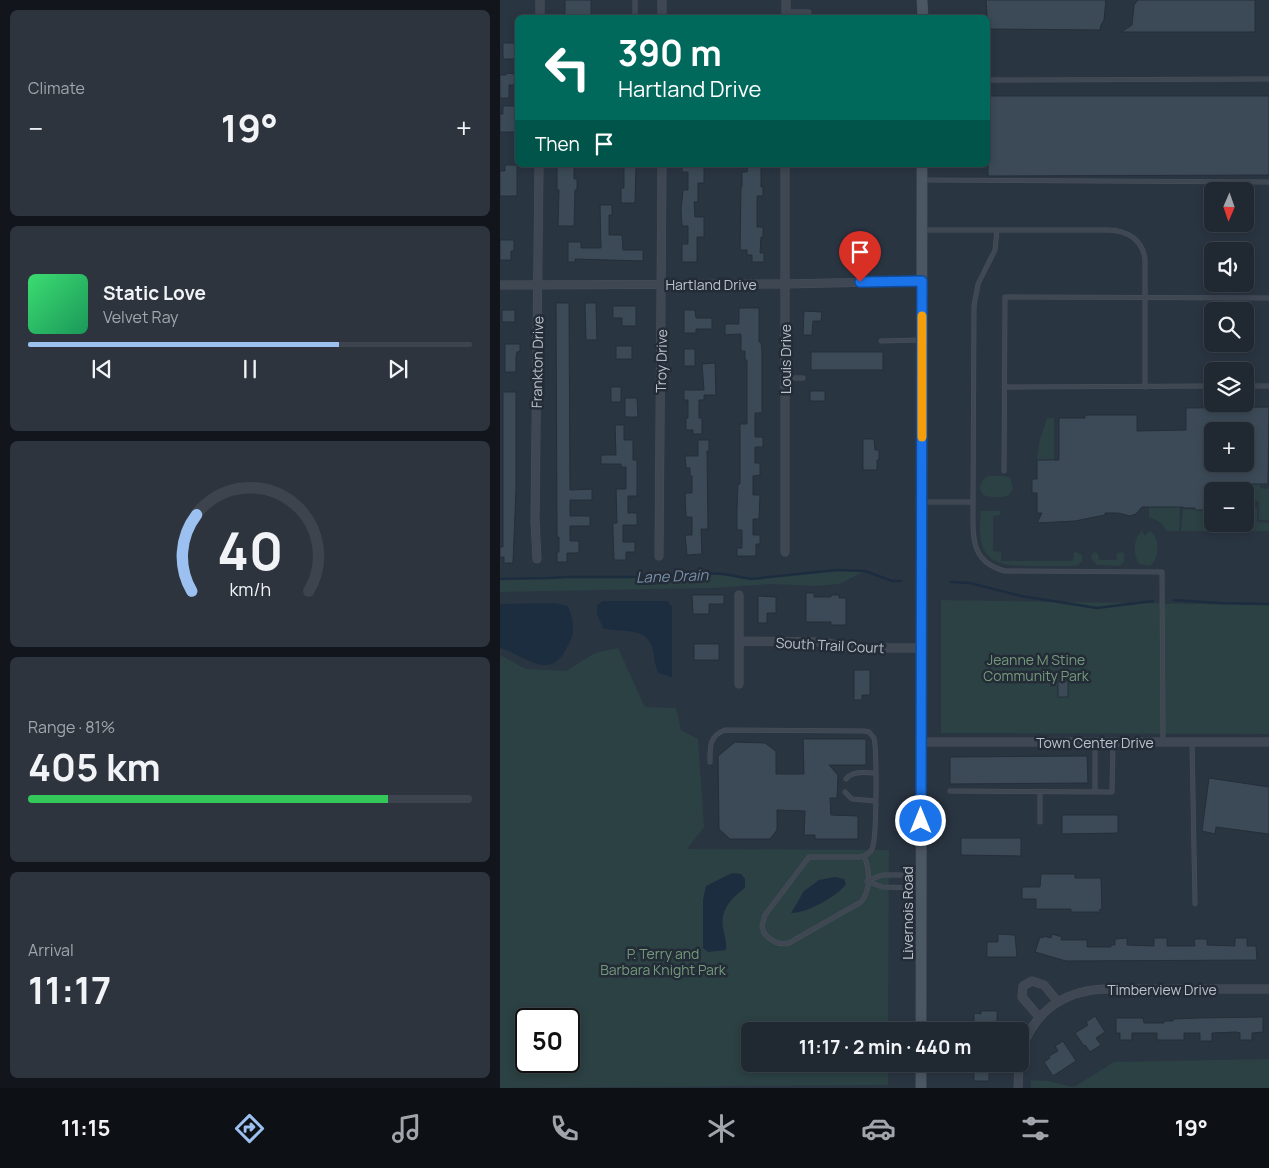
<!DOCTYPE html>
<html lang="en">
<head>
<meta charset="utf-8">
<style>
	body { margin:0; font-family:Manrope,sans-serif; background:#2d343e; color:#f1f3f6; height:100vh; display:flex; flex-direction:column; font-size:19px; white-space:nowrap }
	* { box-sizing:border-box; margin:0 }
	p { font-size:16px; color:#a2a6ac }
	.icon { flex:none; width:28px; height:28px; fill:none; stroke:currentColor; stroke-width:2; stroke-linecap:round; stroke-linejoin:round }
	.map { position:relative; flex:1; overflow:hidden }
	.panel { display:flex; flex-direction:column; gap:10px; padding:10px; background:#12161c; width:500px }
	.panel>* { flex:none }
	.hud { position:absolute; left:15px; top:15px; width:475px; height:152px; border-radius:8px; box-shadow:0 2px 8px #0003,0 0 0 1px #3d444d; background:#00695c; color:#fff; overflow:hidden }
	.needle { width:32px; rotate:182deg }
	.tools { position:absolute; left:704px; top:182px; display:grid; gap:10px }
	.tools a { display:grid; place-items:center; width:50px; height:50px; border-radius:8px; background:#202832; box-shadow:0 2px 8px #0003,0 0 0 1px #3d444d; font-size:25px }
	.speed { position:absolute; left:15px; top:1008px; display:flex; gap:10px; font-size:25px; font-weight:700; text-align:center }
	.speed>* { display:grid; place-content:center; width:65px; height:65px; border-radius:50%; background:#202832; box-shadow:0 2px 8px #0003,0 0 0 1px #3d444d; line-height:1 }
	.speed .limit { border:2px solid #111; border-radius:8px; background:#fff; color:#111 }
	.pin { position:absolute; display:grid; place-items:center; width:42px; height:42px; color:#fff; margin:-51px -21px; border-radius:50% 50% 50% 0; rotate:-45deg; box-shadow:0 0 5px #0007 }
	.pin .icon { rotate:45deg }
	.me { position:absolute; width:55px; margin:-28px; rotate:0deg; stroke-linejoin:round; filter:drop-shadow(0 0 4px #0008) }
	.turn { display:flex; align-items:center; gap:18px; height:105px; padding:0 20px; font-size:22px }
	.turn .icon { width:65px; height:65px; stroke-width:2.5 }
	.turn b { display:block; font-size:35px; line-height:42px }
	.then { display:flex; align-items:center; height:48px; padding:0 20px; background:#0003; gap:10px; font-size:19px }
	.big { font-size:38px; font-weight:700; line-height:1.1 }
	.panel .widget { flex:1; display:flex; flex-direction:column; justify-content:center; gap:8px; min-width:0; padding:0 18px; border-radius:8px; background:#2d343e }
	.panel .dial { align-items:center; gap:0 }
	.dial svg { height:130px; overflow:visible; fill:none; stroke:#3d444d; stroke-width:7; stroke-linecap:round; text-anchor:middle }
	.dial text { fill:#f1f3f6; stroke:none }
	.song { display:flex; align-items:center; gap:15px }
	.cover { width:60px; height:60px; border-radius:8px; background:linear-gradient(135deg,hsl(140 70% 55%),hsl(150 70% 35%)) }
	.played { height:5px; border-radius:2px; background:linear-gradient(90deg,#9cc1f0 70%,#3d444d 70%) }
	.keys { display:flex; justify-content:space-around; direction:ltr }
	.heat { display:flex; justify-content:space-between; align-items:center; font-size:28px; direction:ltr }
	.charge { height:8px; border-radius:4px; background:linear-gradient(90deg,#34c759 81%,#3d444d 0) }
	.trip { position:absolute; left:241px; top:1022px; width:288px; height:50px; border-radius:8px; background:#202832; box-shadow:0 2px 8px #0003,0 0 0 1px #3d444d; font-weight:700; line-height:50px; text-align:center }
	.tab-bar { display:flex; height:80px; justify-content:space-around; align-items:center; background:#0d1014; color:#a2a6ac }
	.tab-bar .icon { width:35px; height:35px }
	.tab-bar .active { color:#9cc1f0 }
	.tab-bar b { font-size:22px; color:#f1f3f6 }
	main { display:flex; flex:1; min-height:0 }
	.map>svg:first-child { display:block }
</style>
</head>
<body>
<main>
<section class="panel">
<div class="widget"><p>Climate</p>
<div class="heat"><a>−</a><b class="big">19°</b><a>+</a></div>
</div>
<div class="widget">
<div class="song"><i class="cover"></i><div><b>Static Love</b><p>Velvet Ray</p></div></div>
<div class="played"></div>
<div class="keys"><svg class="icon" aria-label="previous" viewBox="0 0 24 24"><path d="M18 5L8 12l10 7zM5 5v14"/></svg><svg class="icon" aria-label="pause" viewBox="0 0 24 24"><path d="M8 5v14M16 5v14"/></svg><svg class="icon" aria-label="next" viewBox="0 0 24 24"><path d="M6 5l10 7-10 7zM19 5v14"/></svg></div>
</div>
<div class="widget dial"><svg viewBox="0 0 100 80">
<path d="M14 69A42 42 0 1 1 86 69"/>
<path d="M14 69A42 42 0 0 1 17 22" stroke="#9cc1f0"/>
<text x="50" y="56" font-size="32" font-weight="700">40</text>
<text x="50" y="72" font-size="11">km/h</text>
</svg></div>
<div class="widget"><p>Range · 81%</p><b class="big">405 km</b><div class="charge"></div></div>
<div class="widget"><p>Arrival</p><b class="big">11:17</b></div>
</section>
<div class="map">
<svg width="769" height="1088" viewBox="0 0 769 1088">
	<rect width="100%" height="100%" fill="#2a3542"/>
	<!-- green -->
	<path fill="#2c4143" fill-rule="evenodd" d="M547 418H554V460H537L540 439Z
		M489 476H504L510 478 513 488C511 491 511 493 508 495 504 498 489 498 484 495 476 488 482 478 489 476Z
		M726 484H764L760 485V488L769 489V520H759V501H753V507L757 508V522L769 523V531H681L683 509 712 510V524H745V491H728L726 490Z
		M649 507H680L679 531H667L660 522 649 517Z
		M481 511H501L500 515 493 516V551L501 552V561H573L574 553 576 552 582 555V561L578 565 573 566C560 566 547 566 535 566 506 566 480 566 480 530 480 523 480 517 481 511Z
		M642 531 645 536 650 531C660 538 660 558 650 566L639 564C633 555 633 538 642 531Z
		M595 552 598 554 599 560H616L617 553 622 552 624 554V562L619 566 597 565 591 558 592 554Z
		M337 570 365 571 339 584 315 586 270 584 214 588 0 592V579L50 578 70 576 186 577 209 573 251 579Z
		M441 600 769 605V734L441 733Z
		M118 648 145 707 176 708 181 730 198 739 204 827 187 849 389 850 388 1031H250V1064H388V1085L0 1088V655L26 669 66 671 95 653ZM26 1019H69V1061H26Z
		M769 1059V1088H531V1080L548 1081 574 1087 614 1062Z"/>
	<!-- water -->
	<path fill="#1d2d40" d="M103 601H168L172 607V677L158 673C155 665 154 658 153 650 147 625 122 634 103 628L97 614V605Z
		M54 603 68 606C74 622 76 632 67 647 65 650 64 655 61 657 44 678 18 652 0 648V604Z
		M232 873 241 874 245 879V888C232 897 220 910 223 927 224 935 227 942 226 950L208 952 203 948V900L206 886Z
		M335 877 344 879 346 884C338 896 305 914 291 913L304 891 319 880Z"/>
	<g fill="none" stroke-linecap="round" stroke-linejoin="round">
		<!-- stream -->
		<path stroke="#1d2d40" stroke-width="2.5" d="M0 579 50 578 67 577H186L202 573 224 574 251 579 337 570 365 571 392 581H401
			M451 582 470 583 521 596 597 608 653 601
			M674 600 720 603 769 604"/>
	</g>
	<!-- building -->
	<path fill="#3c4a57" stroke="#252e39" fill-rule="evenodd" d="M65 0H91V18H65Z
		M486 0H606L604 20 601 25 600 30 488 29Z
		M638 0H755V32H621L632 25 634 5Z
		M3 43H16V47H18L16 59H3Z
		M6 73 16 74V85H9V98H0V75H6Z
		M488 96H769V175L488 176Z
		M3 106H16V132H0V114H3Z
		M5 165H17V196H0V171H5Z
		M57 165H74V179H77V190H75L74 226H58L59 190H57Z
		M124 165H136L135 203H121V188H124Z
		M182 165H204V183H198V202H194L195 217H204V237H197V262H182V244H188V226H182L181 210 183 190H188V172H182Z
		M248 165H261V187H263V196H257V227H263V237H261L260 253H264V262H252V255H247V250H240L241 187H242V172H247Z
		M100 205H112V215H109V235H122L123 250H143V261L75 259V262H68V242H81V248H101Z
		M0 240H14V251H11V260H0Z
		M56 303H69L70 490 92 489V500H70V516H90V526H70V541H79V553H67V562H57V552H59V537H57Z
		M85 303H96L97 340H86Z
		M113 306H136V326H122V318H113Z
		M239 308H259V342H261L262 351V413H255V437H263V447H255V463H260V475L253 476V495H260L259 519H253V535H260V544H256V556H237V548H242V530H237V509L238 484H240V424H247V360H245V351H241V334L225 335V324H239Z
		M2 310H15V322H2Z
		M184 310H195L196 318H212V329H196V333H184Z
		M304 311 322 312 321 321H313L312 335H303Z
		M5 344H20V351L17 352 16 357V372H5Z
		M116 346H132V359H116Z
		M184 349H195V366H184Z
		M311 352H383V370H311Z
		M215 363 216 395H204V400H199V418H202V434H193V430H186V418H188V400H184V390H204L202 364Z
		M111 387H121V402H111Z
		M310 391H325V401H310Z
		M3 392H16V490L13 563H4V557H0V547H3Z
		M125 398H137L138 417H125Z
		M769 407 768 484H719L728 491H712V510H695V508H683V507H642L636 514 630 516 618 513H605V515L575 521 537 523 542 513H537V493H532V479H537V460H559V418H585V415H637V431L686 430V408ZM712 431H745V464H712Z
		M115 425H124V440H133V460H137V496H128V513H137V525H123V542H135V552H126V560H114L113 532V523H117L116 489H126V467H121V464H101V455H116Z
		M363 439H374L375 450H379V460H377V470H363Z
		M198 440H209V451H207L208 529H201L202 554 187 555 185 535H192V517H186L185 493H192V476H190V468H186L185 456H198Z
		M306 593H314V597H331V595H339V598H346V625H331V622H306Z
		M192 595H224V604H209V614H193Z
		M258 596 276 597V613H267V623H258Z
		M194 644H219V660H194Z
		M354 670H370V695H362V700H354Z
		M558 681H568V697H558Z
		M303 739H366V765H329L338 775 337 798H330L331 815 358 816V839H315V835H304L305 811 277 810V830L270 839H230L219 829 218 756 235 742 265 743 276 751V774H304Z
		M587 756 588 783 450 784V757Z
		M709 778 769 787V834L716 827 715 834 702 831Z
		M562 815H618V833L562 834Z
		M461 838H521V856L461 855Z
		M541 874H575V878H601L602 910 600 909V912H571V909H536V899H522V887H540Z
		M498 934 515 935 517 957H487V942H498Z
		M552 934 562 937 561 940H587V947H611V945H615V939L627 938V945L654 946V938H667V946H695L694 939H707V945L735 946V938H747V946H756L757 960 566 961 535 952 540 937 543 938V936L551 938Z
		M481 1011H497V1031H481V1024H474V1013L481 1014Z
		M595 1016 605 1032 596 1038 601 1045 590 1052 585 1045 584 1046 575 1033 588 1025 586 1022Z
		M763 1017V1032L752 1033V1040H740V1033L736 1032 712 1033V1041H700V1033H684V1040H657V1033H632V1040H620V1033H616V1018H643L644 1023H664V1021H673V1019L696 1018Z
		M563 1041 576 1061 553 1076 544 1062 550 1058 549 1056 558 1051 555 1046Z
		M474 1064H489V1081H474Z"/>
	<g fill="none" stroke-linecap="round" stroke-linejoin="round">
		<defs>
			<path id="lane" d="M286 12H309
				M135 18V0
				M488 80 769 79
				M422 180 769 182
				M422 230H609C628 231 642 239 645 259V387
				M497 230 495 250 478 284 474 306 473 509C473 538 471 562 505 571L662 572 663 743
				M381 341 420 340
				M286 378H303
				M745 386H769
				M504 387 712 386
				M504 471 505 297 769 298
				M423 502H473
				M692 742 695 904
				M210 762C210 747 209 736 225 730L364 731 369 732 374 738C377 751 377 839 372 849 370 854 365 856 360 857H309L265 915 262 926 264 933C271 941 279 946 289 943L361 902C371 890 370 869 364 856
				M346 779C354 770 365 773 375 773
				M450 791 612 792 613 742
				M595 791V742
				M345 792 352 799 375 801
				M540 822V791
				M419 888 382 887 367 881 382 875H421"/>
			<path id="street" d="M286 0V18
				M40 18V0
				M162 18V0
				M0 285 285 284 422 281
				M285 552V165
				M159 556 162 165
				M37 559 35 521 39 165
				M240 641 324 642 349 648H421
				M239 684V595
				M421 742H769
				M539 1017 522 997 523 986 532 981 544 985 558 1002
				M520 1056C531 1014 561 991 604 989H769
				M518 1088 519 1064"/>
			<path id="secondary" d="M422 0 423 18
				M421 1031 422 165
				M421 1088V1064"/>
		</defs>
		<!-- lane casing -->
		<use href="#lane" stroke="#48505b" stroke-width="5"/>
		<!-- street casing -->
		<use href="#street" stroke="#48505b" stroke-width="9"/>
		<!-- secondary casing -->
		<use href="#secondary" stroke="#48505b" stroke-width="11"/>
		<!-- lane -->
		<use href="#lane" stroke="#3e4752" stroke-width="4"/>
		<!-- street -->
		<use href="#street" stroke="#3e4752" stroke-width="8"/>
		<!-- secondary -->
		<use href="#secondary" stroke="#4c5764" stroke-width="10"/>
	</g>
	<g fill="none" stroke-linecap="round" stroke-linejoin="round">
		<defs>
			<path id="route" d="M360 282 422 281 421 821"/>
		</defs>
		<!-- route casing -->
		<use href="#route" stroke="#114b97" stroke-width="12"/>
		<!-- route -->
		<use href="#route" stroke="#1a73e8" stroke-width="9"/>
		<!-- slow -->
		<path stroke="#f59e0b" stroke-width="9" d="M422 437V316"/>
	</g>
	<g text-anchor="middle" dominant-baseline="central" stroke-width="5" stroke-linejoin="round" paint-order="stroke">
		<!-- street labels -->
		<g font-size="14" fill="#bbc2cb" stroke="#232c37">
			<text x="211" y="284">Hartland Drive</text>
			<text transform="translate(285 359) rotate(-90)">Louis Drive</text>
			<text transform="translate(161 361) rotate(-89)">Troy Drive</text>
			<text transform="translate(37 362) rotate(-89)">Frankton Drive</text>
			<text transform="translate(330 645) rotate(3)">South Trail Court</text>
			<text x="595" y="742">Town Center Drive</text>
			<text transform="translate(407 913) rotate(-90)">Livernois Road</text>
			<text x="662" y="989">Timberview Drive</text>
		</g>
		<!-- park labels -->
		<g font-size="14" fill="#759a7b" stroke="#232c37">
			<text x="536" y="659">Jeanne M Stine<tspan x="536" dy="16">Community Park</tspan></text>
			<text x="163" y="953">P. Terry and<tspan x="163" dy="16">Barbara Knight Park</tspan></text>
		</g>
		<!-- water labels -->
		<g font-size="15" font-style="italic" fill="#788fa7" stroke="#232c37">
			<text transform="translate(172 576) rotate(-2)">Lane Drain</text>
		</g>
	</g>
</svg>
<div class="tools">
<a><svg class="needle" viewBox="-14 -14 28 28"><path d="M0-13l5 13h-10z" fill="#e53935"/><path d="M0 13l5-13h-10z" fill="#a2a6ac"/></svg></a>
<a><svg class="icon" aria-label="sound" viewBox="0 0 24 24"><path d="M4 9h4l5-4v14l-5-4H4zM17 9q2 3 0 6"/></svg></a>
<a><svg class="icon" aria-label="search" viewBox="0 0 24 24"><circle cx="10" cy="10" r="6"/><path d="M15 15l6 6"/></svg></a>
<a><svg class="icon" aria-label="layers" viewBox="0 0 24 24"><path d="M12 4l9 5-9 5-9-5zM3 14l9 5 9-5"/></svg></a>
<a>+</a>
<a>−</a>
</div>
<div class="speed"><div class="limit">50</div></div>
<div class="pin" style="left:360px;top:282px;background:#d93025"><svg class="icon" aria-label="arrive" viewBox="0 0 24 24"><path d="M6 21V4h12l-3 4 3 4H6"/></svg></div>
<svg class="me" style="left:421px;top:821px" viewBox="-20 -20 40 40"><circle r="17" fill="#1a73e8" stroke="#fff" stroke-width="3"/><path d="M0-11L8 9 0 5-8 9z" fill="#fff"/></svg>
<div class="trip">11:17 · 2 min · 440 m</div>
<div class="hud">
<div class="turn"><svg class="icon" aria-label="left" viewBox="0 0 24 24"><path d="M17 20v-9H6M10 6l-5 5 5 5"/></svg><div><b>390 m</b>Hartland Drive</div></div>
<div class="then">Then<svg class="icon" aria-label="arrive" viewBox="0 0 24 24"><path d="M6 21V4h12l-3 4 3 4H6"/></svg></div>
</div>
</div>
</main>
<nav class="tab-bar">
<b>11:15</b>
<svg class="icon active" aria-label="directions" viewBox="0 0 24 24"><path d="M12 3l9 9-9 9-9-9zM9 14v-3h6M13 9l2 2-2 2"/></svg>
<svg class="icon" aria-label="music" viewBox="0 0 24 24"><path d="M9 18V5l10-2v13"/><circle cx="6" cy="18" r="3"/><circle cx="16" cy="16" r="3"/></svg>
<svg class="icon" aria-label="phone" viewBox="0 0 24 24"><path d="M5 4h4l2 5-3 2q2 4 5 5l2-3 5 2v4C11 20 4 13 5 4z"/></svg>
<svg class="icon" aria-label="climate" viewBox="0 0 24 24"><path d="M12 3v18M4 7l16 10M4 17L20 7"/></svg>
<svg class="icon" aria-label="car" viewBox="0 0 24 24"><path d="M5 17H2v-5l4-1 3-4h7l3 4 3 1v5h-3M9 17h6M6 11h13"/><circle cx="7" cy="17" r="2"/><circle cx="17" cy="17" r="2"/></svg>
<svg class="icon" aria-label="filters" viewBox="0 0 24 24"><path d="M4 7h16M4 17h16"/><circle cx="9" cy="7" r="2"/><circle cx="15" cy="17" r="2"/></svg>
<b>19°</b>
</nav>
</body>
</html>
